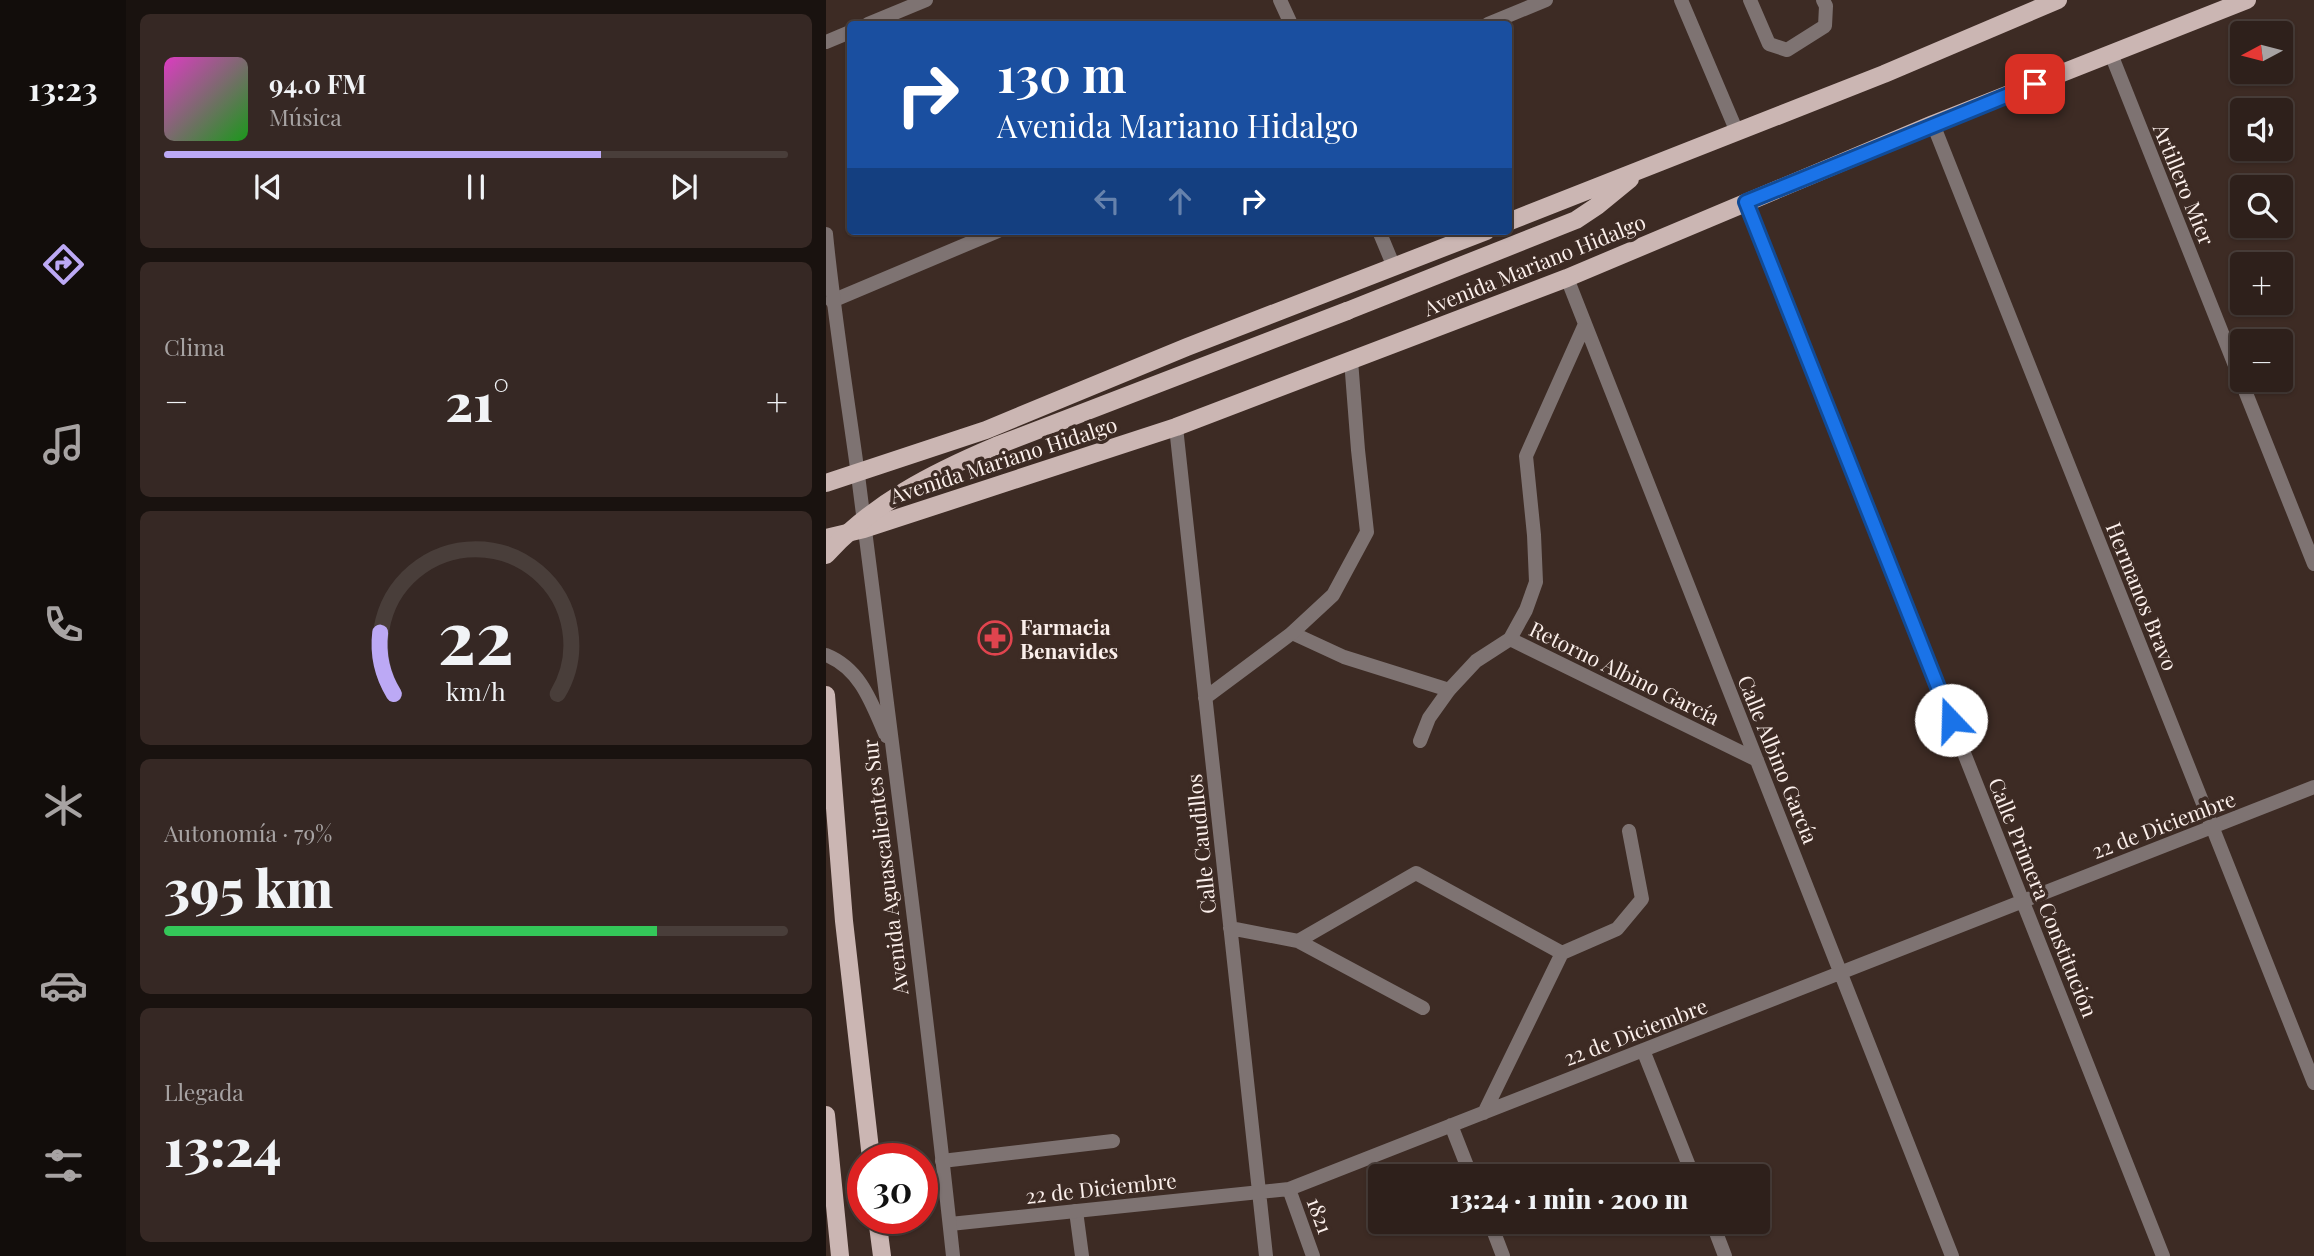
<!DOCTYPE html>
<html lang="es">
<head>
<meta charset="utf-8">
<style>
	body { margin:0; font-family:"Playfair Display",serif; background:#362824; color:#f1f3f6; height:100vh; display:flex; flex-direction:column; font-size:26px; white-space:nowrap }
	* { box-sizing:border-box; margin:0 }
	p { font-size:23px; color:#a7a3a3 }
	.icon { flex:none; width:38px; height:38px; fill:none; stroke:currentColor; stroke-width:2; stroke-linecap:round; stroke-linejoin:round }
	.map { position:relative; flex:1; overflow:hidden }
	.panel { display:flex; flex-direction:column; gap:14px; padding:14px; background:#19120f; width:700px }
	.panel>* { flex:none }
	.guide { position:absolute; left:21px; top:21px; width:665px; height:214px; border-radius:7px; box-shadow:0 2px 5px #0004,0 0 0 2px #493e3a; background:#1a4fa0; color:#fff; overflow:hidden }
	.needle { width:46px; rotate:263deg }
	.tools { position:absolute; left:1404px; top:21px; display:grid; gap:14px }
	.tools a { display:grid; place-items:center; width:63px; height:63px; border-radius:7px; background:#2e201b; box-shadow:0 2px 5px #0004,0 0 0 2px #493e3a; font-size:35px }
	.speed { position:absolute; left:21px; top:1143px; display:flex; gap:14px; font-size:35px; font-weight:700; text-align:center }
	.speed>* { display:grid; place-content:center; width:91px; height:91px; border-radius:50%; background:#2e201b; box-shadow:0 2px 5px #0004,0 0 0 2px #493e3a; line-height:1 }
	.speed .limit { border:10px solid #d22; background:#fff; color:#111 }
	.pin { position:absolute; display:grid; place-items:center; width:60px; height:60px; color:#fff; margin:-30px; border-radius:14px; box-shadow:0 4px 10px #0006 }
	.me { position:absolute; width:77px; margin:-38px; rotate:339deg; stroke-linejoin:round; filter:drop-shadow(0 0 5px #0008) }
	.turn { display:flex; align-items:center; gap:24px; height:147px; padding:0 35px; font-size:32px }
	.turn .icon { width:91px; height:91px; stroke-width:2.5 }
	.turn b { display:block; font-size:49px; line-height:60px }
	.lanes { display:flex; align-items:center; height:66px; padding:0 35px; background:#0003; justify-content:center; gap:35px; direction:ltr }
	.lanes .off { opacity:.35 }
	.big { font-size:52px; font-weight:800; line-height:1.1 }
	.panel .card { flex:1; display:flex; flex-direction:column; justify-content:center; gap:10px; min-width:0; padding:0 24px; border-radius:10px; background:#362824 }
	.panel .dial { align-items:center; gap:0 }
	.dial svg { height:182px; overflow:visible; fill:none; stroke:#493e3a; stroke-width:7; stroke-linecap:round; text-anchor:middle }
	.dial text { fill:#f1f3f6; stroke:none }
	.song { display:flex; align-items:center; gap:21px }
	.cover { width:84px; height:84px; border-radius:10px; background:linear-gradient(135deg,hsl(310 70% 55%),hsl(120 70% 35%)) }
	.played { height:7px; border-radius:4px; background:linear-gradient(90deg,#bca9f5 70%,#493e3a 70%) }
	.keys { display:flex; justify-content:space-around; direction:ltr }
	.heat { display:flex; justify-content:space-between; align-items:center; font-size:38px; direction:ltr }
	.charge { height:10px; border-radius:5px; background:linear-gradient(90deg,#34c759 79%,#493e3a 0) }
	.trip { position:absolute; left:542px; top:1164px; width:402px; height:70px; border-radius:7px; background:#2e201b; box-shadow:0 2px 5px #0004,0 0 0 2px #493e3a; font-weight:800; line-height:70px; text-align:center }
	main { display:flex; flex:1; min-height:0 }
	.tab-bar { display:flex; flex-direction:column; width:126px; justify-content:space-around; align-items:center; background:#120d0b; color:#a7a3a3 }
	.tab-bar .icon { width:49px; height:49px }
	.tab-bar .on { color:#bca9f5 }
	.tab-bar b { font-size:32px; color:#f1f3f6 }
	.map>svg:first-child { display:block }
</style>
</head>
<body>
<main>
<nav class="tab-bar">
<b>13:23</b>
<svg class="icon on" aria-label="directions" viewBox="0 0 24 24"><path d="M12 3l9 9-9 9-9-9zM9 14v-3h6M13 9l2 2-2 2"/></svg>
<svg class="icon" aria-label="music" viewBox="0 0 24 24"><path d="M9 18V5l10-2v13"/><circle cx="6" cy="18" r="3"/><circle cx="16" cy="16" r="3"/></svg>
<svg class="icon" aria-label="phone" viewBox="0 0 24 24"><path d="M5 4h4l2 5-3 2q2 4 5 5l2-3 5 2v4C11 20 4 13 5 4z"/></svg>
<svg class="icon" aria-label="climate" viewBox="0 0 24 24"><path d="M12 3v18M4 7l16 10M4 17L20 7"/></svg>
<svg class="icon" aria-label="car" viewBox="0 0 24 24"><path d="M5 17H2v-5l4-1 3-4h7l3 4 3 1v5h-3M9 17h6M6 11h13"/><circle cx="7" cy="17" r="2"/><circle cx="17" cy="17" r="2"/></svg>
<svg class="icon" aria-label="filters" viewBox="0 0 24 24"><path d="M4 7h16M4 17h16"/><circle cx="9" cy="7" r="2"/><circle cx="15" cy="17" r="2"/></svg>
</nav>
<section class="panel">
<div class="card">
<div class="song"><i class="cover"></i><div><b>94.0 FM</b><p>Música</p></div></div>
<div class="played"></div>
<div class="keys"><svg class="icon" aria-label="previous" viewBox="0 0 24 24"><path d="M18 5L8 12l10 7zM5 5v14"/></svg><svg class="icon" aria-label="pause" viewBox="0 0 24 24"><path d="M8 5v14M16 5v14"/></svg><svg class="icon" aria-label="next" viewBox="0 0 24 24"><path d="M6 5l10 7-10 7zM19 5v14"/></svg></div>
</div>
<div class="card"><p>Clima</p>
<div class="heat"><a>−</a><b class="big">21°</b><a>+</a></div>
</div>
<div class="card dial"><svg viewBox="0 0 100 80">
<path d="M14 69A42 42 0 1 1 86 69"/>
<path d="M14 69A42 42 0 0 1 8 42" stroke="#bca9f5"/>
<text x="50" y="56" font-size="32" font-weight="700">22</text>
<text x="50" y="72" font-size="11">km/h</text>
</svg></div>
<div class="card"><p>Autonomía · 79%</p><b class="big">395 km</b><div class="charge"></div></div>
<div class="card"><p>Llegada</p><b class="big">13:24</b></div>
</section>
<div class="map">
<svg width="1488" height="1256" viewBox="0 0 1488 1256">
	<rect width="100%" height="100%" fill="#3d2b24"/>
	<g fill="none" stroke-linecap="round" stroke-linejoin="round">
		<!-- service -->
		<path stroke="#7e7372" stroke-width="14" d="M924 0 943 44 961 50 999 26 1000 6 997 0
			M42 24 100 0
			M0 42 24 32
			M116 1161 287 1141
			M250 1211 256 1256"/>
		<!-- pedestrian -->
		<path stroke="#7e7372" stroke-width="14" d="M466 633 518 657 623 690"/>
		<!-- minor -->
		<path stroke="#7e7372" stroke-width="14" d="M454 0 465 24
			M855 0 911 132
			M662 24 720 0
			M1285 54 1488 564
			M1107 124 1488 1083
			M920 202 1337 1256
			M553 231 568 267
			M741 278 1126 1256
			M6 301 172 231
			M350 427 440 1256
			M684 639 931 760
			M379 698 466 633 507 595 541 532 532 450 525 360
			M594 741 603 718 623 690 650 661 684 639 700 610 710 582 708 535 700 456 759 324
			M404 928 472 941 597 1008
			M472 941 590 873 736 953
			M817 1050 867 1176
			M658 1113 736 953 791 929 816 899 803 831
			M625 1125 645 1176
			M463 1189 487 1256
			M664 1222 677 1256
			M886 1222 899 1256
			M124 1224 463 1189 1488 787"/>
		<!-- tertiary -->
		<path stroke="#7e7372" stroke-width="14" d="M0 234C8 315 21 395 32 475 65 735 99 995 127 1256
			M0 655C35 669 46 704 60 736"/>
		<!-- primary -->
		<path stroke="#cbb6b3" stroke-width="18" d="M682 222 1058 74 1232 0
			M521 311 750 220 771 206 804 179
			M0 483 160 430 361 347 660 231
			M0 538 38 529 350 427 741 278 1107 124 1421 0
			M0 695 18 921 45 1158
			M0 1115 14 1256
			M51 1218 56 1256"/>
		<!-- primary-bridge -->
		<path stroke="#cbb6b3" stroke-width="18" d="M0 555C47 503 106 473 170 446L521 311"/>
	</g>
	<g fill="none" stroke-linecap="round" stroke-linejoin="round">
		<defs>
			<path id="route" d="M1125 720 920 202 1209 84"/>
		</defs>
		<!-- route casing -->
		<use href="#route" stroke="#114b97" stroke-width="18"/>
		<!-- route -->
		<use href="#route" stroke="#1a73e8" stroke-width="12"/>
	</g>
	<!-- icons -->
	<defs>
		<symbol id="pharmacy-ring" viewBox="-11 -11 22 22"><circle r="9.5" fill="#3d2b24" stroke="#e0444e" stroke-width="1.5"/><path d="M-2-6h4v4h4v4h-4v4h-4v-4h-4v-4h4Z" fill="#e0444e"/></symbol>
	</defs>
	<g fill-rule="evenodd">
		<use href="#pharmacy-ring" x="150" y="619" width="38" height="38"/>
	</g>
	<g text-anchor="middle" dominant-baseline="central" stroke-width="7" stroke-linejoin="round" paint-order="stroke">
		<!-- street labels -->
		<g font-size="21" fill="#fbefeb" stroke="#3d2b24">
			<text transform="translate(1359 184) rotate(68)">Artillero Mier</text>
			<text transform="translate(708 264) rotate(-22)">Avenida Mariano Hidalgo</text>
			<text transform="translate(177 459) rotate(-18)">Avenida Mariano Hidalgo</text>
			<text transform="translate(1317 596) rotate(68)">Hermanos Bravo</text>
			<text transform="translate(799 672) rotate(26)">Retorno Albino García</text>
			<text transform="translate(953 759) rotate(68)">Calle Albino García</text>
			<text transform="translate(1337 824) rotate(-21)">22 de Diciembre</text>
			<text transform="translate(374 844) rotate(-96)">Calle Caudillos</text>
			<text transform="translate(58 867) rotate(-97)">Avenida Aguascalientes Sur</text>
			<text transform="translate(1218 897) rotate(68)">Calle Primera Constitución</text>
			<text transform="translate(809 1031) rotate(-21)">22 de Diciembre</text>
			<text transform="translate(275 1187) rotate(-6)">22 de Diciembre</text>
			<text transform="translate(495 1215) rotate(70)">1821</text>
		</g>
		<!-- poi labels -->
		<g font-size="21" font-weight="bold" fill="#fbefeb" stroke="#3d2b24" text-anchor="start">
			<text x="194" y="626">Farmacia<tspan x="194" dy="24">Benavides</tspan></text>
		</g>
	</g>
</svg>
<div class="tools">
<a><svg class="needle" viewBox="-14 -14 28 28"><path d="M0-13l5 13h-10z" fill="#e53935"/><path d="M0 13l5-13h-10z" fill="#a7a3a3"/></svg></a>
<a><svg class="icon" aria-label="sound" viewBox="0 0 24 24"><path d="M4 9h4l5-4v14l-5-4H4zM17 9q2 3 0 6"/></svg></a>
<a><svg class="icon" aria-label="search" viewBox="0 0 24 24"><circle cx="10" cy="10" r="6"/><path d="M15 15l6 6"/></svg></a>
<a>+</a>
<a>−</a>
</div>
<div class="speed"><div class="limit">30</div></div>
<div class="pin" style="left:1209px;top:84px;background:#d93025"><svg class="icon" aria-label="arrive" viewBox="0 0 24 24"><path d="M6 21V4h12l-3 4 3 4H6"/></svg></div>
<svg class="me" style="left:1125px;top:720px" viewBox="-20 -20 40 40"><circle r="19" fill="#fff"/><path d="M0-13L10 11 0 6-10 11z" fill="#1a73e8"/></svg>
<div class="trip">13:24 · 1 min · 200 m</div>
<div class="guide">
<div class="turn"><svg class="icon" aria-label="right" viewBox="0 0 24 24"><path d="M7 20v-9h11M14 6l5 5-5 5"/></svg><div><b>130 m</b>Avenida Mariano Hidalgo</div></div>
<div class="lanes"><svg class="icon off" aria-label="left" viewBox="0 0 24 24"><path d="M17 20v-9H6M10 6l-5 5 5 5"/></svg><svg class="icon off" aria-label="ahead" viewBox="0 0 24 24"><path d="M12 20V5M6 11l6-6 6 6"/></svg><svg class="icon" aria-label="right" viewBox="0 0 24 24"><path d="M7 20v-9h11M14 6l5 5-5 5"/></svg></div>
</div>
</div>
</main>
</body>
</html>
